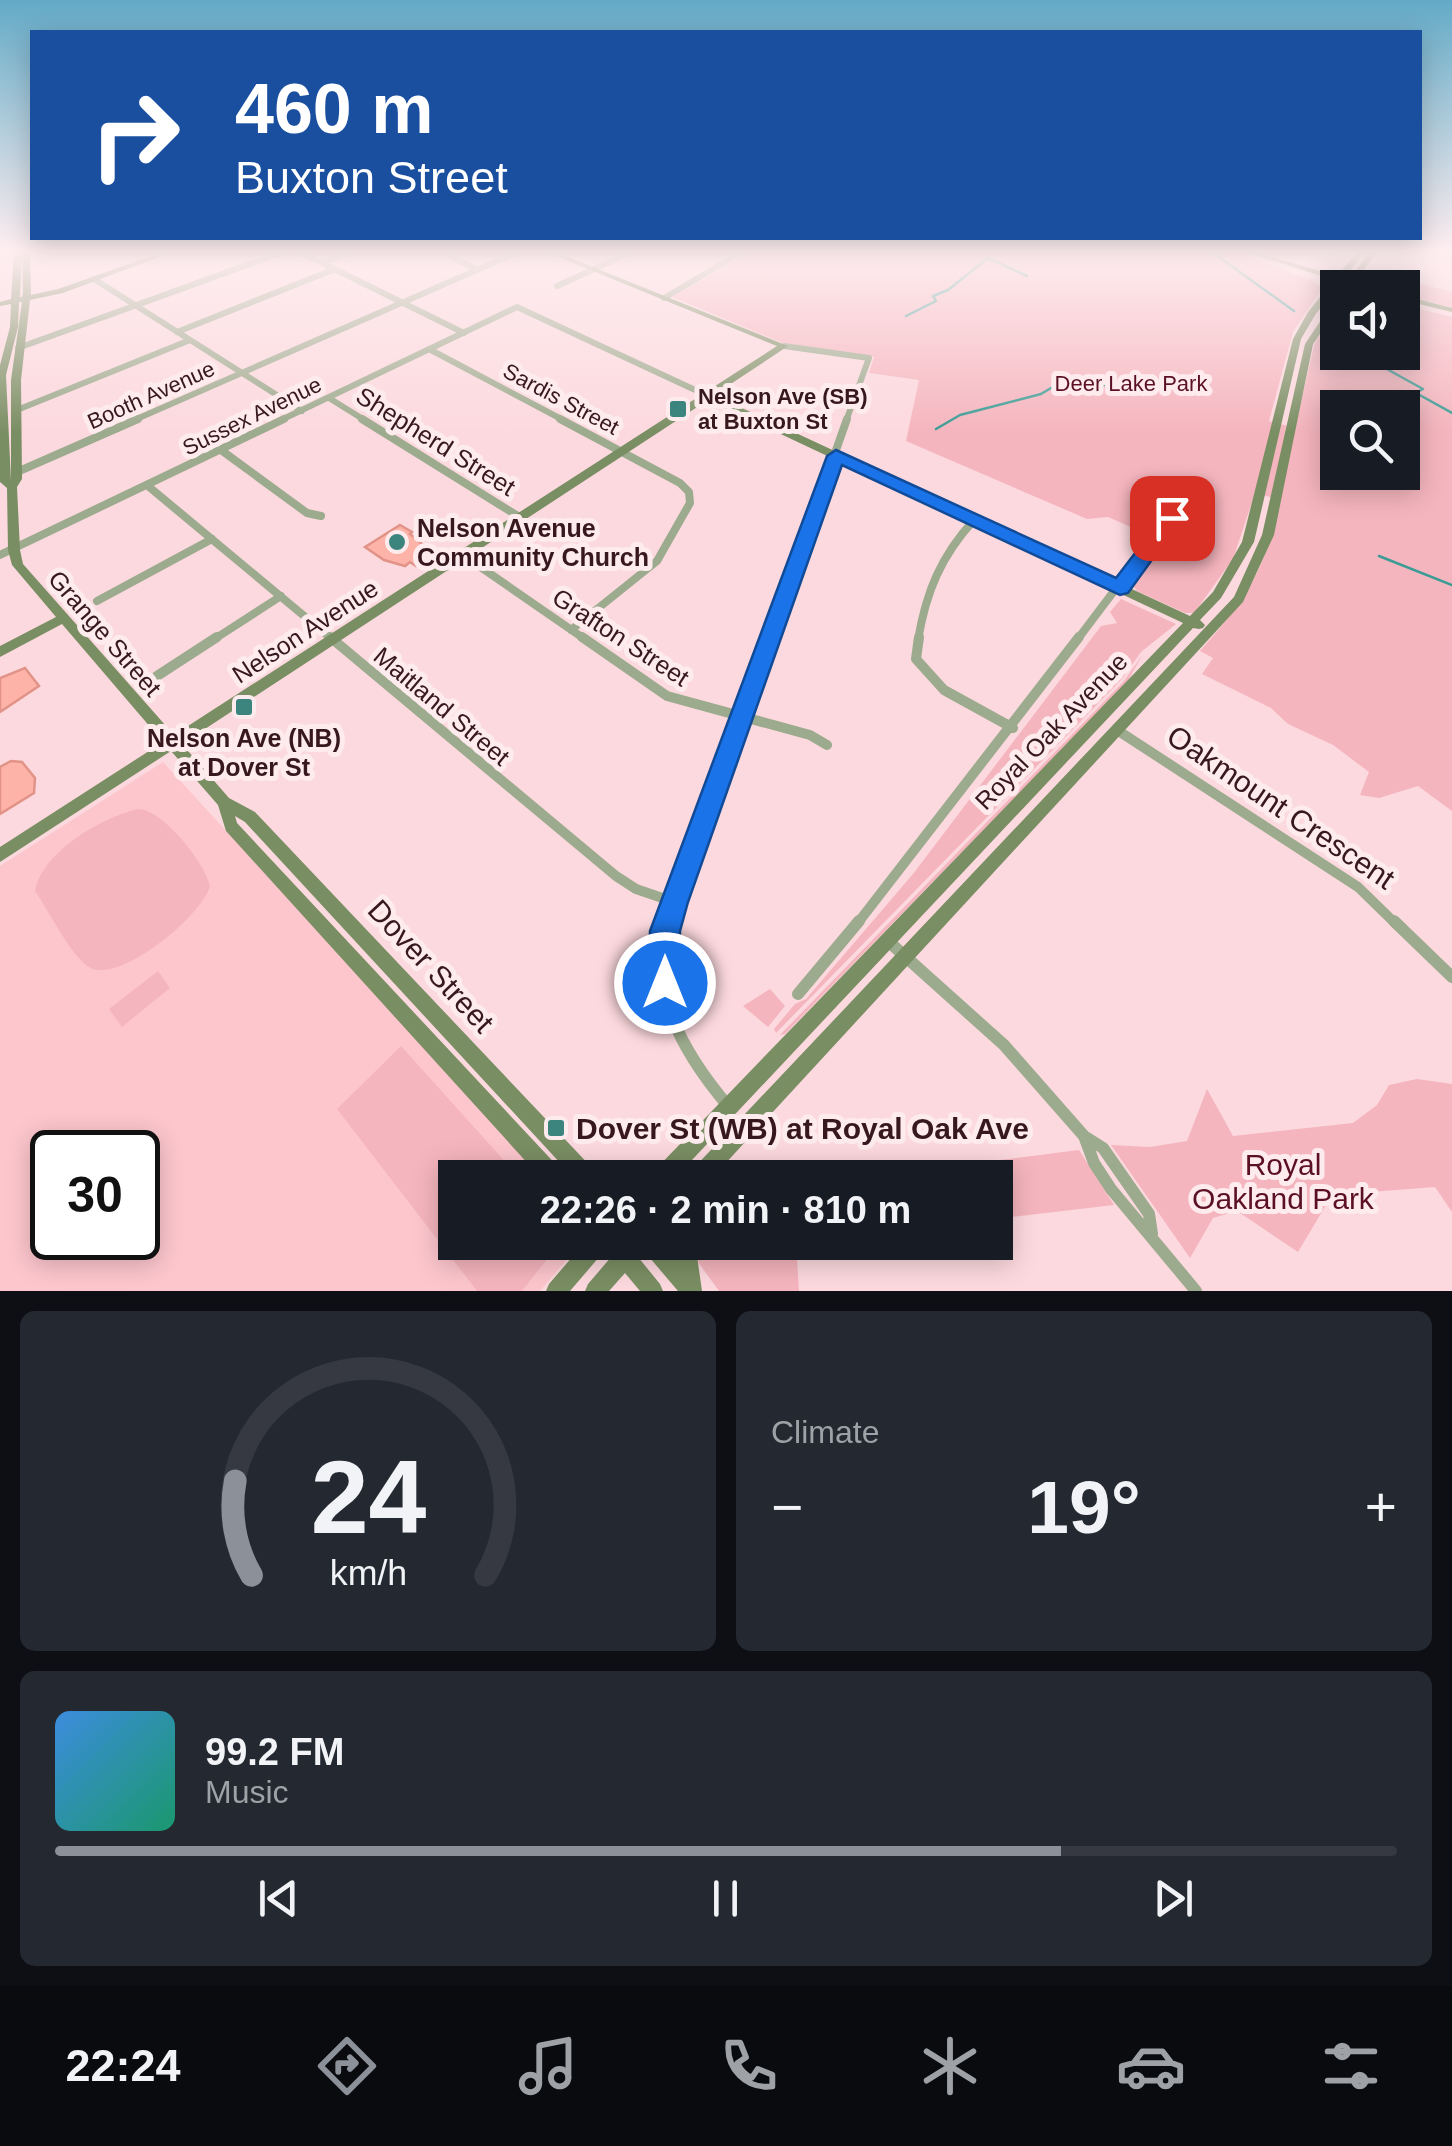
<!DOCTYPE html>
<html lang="en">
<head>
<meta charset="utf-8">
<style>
	body { margin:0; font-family:Arial,sans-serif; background:#242831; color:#f1f3f6; height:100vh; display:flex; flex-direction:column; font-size:38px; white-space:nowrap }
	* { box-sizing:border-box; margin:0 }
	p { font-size:32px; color:#9ea1a6 }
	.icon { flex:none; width:55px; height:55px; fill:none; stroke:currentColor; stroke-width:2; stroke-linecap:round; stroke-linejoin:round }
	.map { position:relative; height:1291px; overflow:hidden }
	.details { display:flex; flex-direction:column; gap:20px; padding:20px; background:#0d0f14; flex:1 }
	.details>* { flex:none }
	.hud { position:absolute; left:30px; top:30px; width:1392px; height:210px; border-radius:0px; box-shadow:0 5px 25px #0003; background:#1a4fa0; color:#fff; overflow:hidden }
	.tools { position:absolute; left:1320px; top:270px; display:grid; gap:20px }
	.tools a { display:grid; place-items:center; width:100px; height:100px; border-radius:0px; background:#171b24; box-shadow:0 5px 25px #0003; font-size:50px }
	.speed { position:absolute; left:30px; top:1130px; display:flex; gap:20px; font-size:50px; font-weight:700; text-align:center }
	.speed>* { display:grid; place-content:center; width:130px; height:130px; border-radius:50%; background:#171b24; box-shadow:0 5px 25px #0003; line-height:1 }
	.speed .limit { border:5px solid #111; border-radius:15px; background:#fff; color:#111 }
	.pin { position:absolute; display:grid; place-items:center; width:85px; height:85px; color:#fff; margin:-42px; border-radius:20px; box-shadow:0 5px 15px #0006 }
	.me { position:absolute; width:110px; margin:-55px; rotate:0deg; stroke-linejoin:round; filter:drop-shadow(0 0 8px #0008) }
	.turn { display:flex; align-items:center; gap:35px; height:210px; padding:0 40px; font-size:45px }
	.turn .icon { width:130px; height:130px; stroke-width:2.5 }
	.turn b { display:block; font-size:70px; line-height:85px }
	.big { font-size:75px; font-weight:700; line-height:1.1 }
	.details .widget { flex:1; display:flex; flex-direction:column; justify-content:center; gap:15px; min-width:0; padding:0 35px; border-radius:15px; background:#242831 }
	.details .dial { align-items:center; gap:0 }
	.dial svg { height:260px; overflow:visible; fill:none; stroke:#363941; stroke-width:7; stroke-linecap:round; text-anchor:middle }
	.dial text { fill:#f1f3f6; stroke:none }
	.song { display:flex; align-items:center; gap:30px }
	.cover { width:120px; height:120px; border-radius:15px; background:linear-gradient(135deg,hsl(210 70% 55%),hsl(160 70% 35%)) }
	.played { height:10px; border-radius:5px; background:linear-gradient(90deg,#8c9099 75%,#363941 75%) }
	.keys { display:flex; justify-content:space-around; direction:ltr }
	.heat { display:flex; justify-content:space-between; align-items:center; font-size:55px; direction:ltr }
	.details .tiles { flex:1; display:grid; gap:20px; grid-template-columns:1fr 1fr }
	.widget:last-child { grid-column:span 2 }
	.trip { position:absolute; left:438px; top:1160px; width:575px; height:100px; border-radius:0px; background:#171b24; box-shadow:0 5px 25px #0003; font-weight:700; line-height:100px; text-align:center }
	.dock { display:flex; height:160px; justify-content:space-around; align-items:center; background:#090b0e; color:#9ea1a6 }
	.dock .icon { width:70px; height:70px }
	.dock .current { color:#8c9099 }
	.dock b { font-size:45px; color:#f1f3f6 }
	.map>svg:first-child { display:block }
</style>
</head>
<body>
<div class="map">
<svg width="1452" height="1291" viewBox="0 0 1452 1291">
	<rect width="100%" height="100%" fill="#fcd9de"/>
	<!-- built -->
	<path fill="#fdc6cd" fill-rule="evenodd" d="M163 762 543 1177 455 1178V1242L581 1243 540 1291H0V866ZM52 1152H138V1238H52Z"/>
	<!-- green -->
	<path fill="#f5b5be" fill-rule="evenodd" d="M760 252H1235L1312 280 1322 288 1293 332 1269 421 1295 428 1315 342 1337 314 1338 352H1402L1403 305 1452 317V811L1418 786 1379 798 1360 795 1369 772 1333 745 1288 724 1271 708 1202 674 1213 658 1200 651C1246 600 1266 568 1281 500L1255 493 1233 559 1194 613H1185L1137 591 1132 584 1175 527 1191 528 1193 523 1182 517 1179 510 1173 508 1151 536 1108 517 1087 519 906 441 919 380 869 373 874 357 783 343 672 297 739 259ZM1338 408H1402V472H1338Z
		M1366 269 1452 292V308L1403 294 1402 288 1380 287 1364 278Z
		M1121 599 1176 624 1141 652 1122 679 776 1033 774 1029 795 1004 806 999 913 874 1101 626 1117 623 1110 612Z
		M1143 654 1127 682 785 1034 780 1035 1124 681Z
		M138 809C162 809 205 862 210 886 203 915 118 986 89 967 70 955 49 911 35 891 42 852 102 817 138 809Z
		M158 971 170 988 122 1027 109 1009Z
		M770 989 785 1006 768 1027 743 1006Z
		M401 1046 519 1177 455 1178V1242L560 1243 522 1291H477L337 1109Z
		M1417 1079 1452 1084V1212L1435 1187 1332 1195 1298 1252 1237 1211 1213 1218 1190 1258 1111 1145 1150 1147 1187 1141 1207 1089 1233 1136 1353 1123 1377 1105 1389 1085Z
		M1079 1150 1114 1205 995 1219V1178H859Z
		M692 1243H796L799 1291H719L698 1262Z"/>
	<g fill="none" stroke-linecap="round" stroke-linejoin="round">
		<!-- stream -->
		<path stroke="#3b9c95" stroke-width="2.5" d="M1212 252 1294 311
			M906 316 936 301 933 296 948 290 988 258 1027 276
			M1356 352 1423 389 1416 393 1452 413
			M936 429 960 415 1041 394 1056 385 1077 382 1114 386
			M1379 556 1452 585"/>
	</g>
	<!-- building -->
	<path fill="#feb3a8" stroke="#e29388" stroke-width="2.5" d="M400 525 412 532 410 534 434 554 416 566 410 562 405 566 384 560 365 547Z
		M25 668 39 686 0 712V678Z
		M11 761 22 762 35 778 34 793 0 814V767Z"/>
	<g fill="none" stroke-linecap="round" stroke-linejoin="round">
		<!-- street-far3 -->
		<path stroke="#9caa8d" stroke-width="6" d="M300 252 464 333
			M453 257 477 270
			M322 263 351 252
			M94 279 302 411
			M557 286 631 252
			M664 298 737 255
			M177 332 335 269
			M784 346 869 358 846 421
			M18 348 283 252
			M429 349 565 421
			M329 398 366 421
			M17 410 190 340
			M132 421 518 252
			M279 421 517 307 708 396"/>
		<!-- street-far2 -->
		<path stroke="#9caa8d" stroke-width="8" d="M362 419 521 518
			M560 419 680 483 689 492 690 503 657 561 571 630
			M221 450 307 513 321 516
			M17 472 138 419
			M148 486 333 640
			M0 555 284 419
			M463 555 586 640
			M97 601 212 539
			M213 640 281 596
			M769 640 847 419
			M918 640C926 592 941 556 974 520
			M1077 640 1176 509"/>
		<!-- street-far1 -->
		<path stroke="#9caa8d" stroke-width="10" d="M330 637 616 876 636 889 674 902
			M582 637 667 696 810 735 827 745
			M919 637 916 659 944 690 1013 728
			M157 676 217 637
			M1117 730 1358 887 1396 924
			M668 924 770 637
			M857 924 1079 637"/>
		<!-- street -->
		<path stroke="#9caa8d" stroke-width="12" d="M668 921C644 989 687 1058 729 1107
			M1394 921 1452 977
			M888 941 1004 1045 1084 1136 1103 1148 1149 1214 1152 1234
			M798 994 859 921
			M1084 1136 1094 1163 1111 1189 1196 1291"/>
		<!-- secondary -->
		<path fill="#7a8e63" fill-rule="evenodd" d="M14 252H22L20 297H22L23 292 22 252H30L31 295 58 289 163 252H173L63 293 30 300 21 380 22 479 17 487 20 550 23 564 174 735 777 346 546 252H556L788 346 714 395 1190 616 1213 592 1242 542 1293 339 1308 312 1334 280 1245 252H1256L1337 276 1357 252H1365L1344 278 1349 280 1369 252H1377L1355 282 1372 288 1352 286 1345 288 1346 284 1341 282 1315 315 1301 339 1254 542 1221 598 1200 620 1205 625 1203 628 1199 629 1193 628 675 1178H651L654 1171 1183 623 708 400 182 744 229 798 255 812 595 1171 598 1178H574L245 822 235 816 237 823 562 1171 565 1178H541L226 831 218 805 171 751 0 862V847L163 742 62 624 0 657V646L56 617 12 565 8 550 7 488 0 482V365L10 327 11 304 0 306V302L11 299ZM19 302H22L11 380V481L6 375 18 327Z
			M1402 295 1452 308V312L1402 300Z
			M1335 299H1338V308L1313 344 1274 535 1243 602 712 1178H688L691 1171 1234 597 1262 535 1305 344Z
			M585 1242H663L677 1258 675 1242H695L702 1291H678L644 1251 638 1257 660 1284 663 1291H640L625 1273 609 1291H585L588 1284 612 1256 606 1249 570 1291H546L549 1284Z"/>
	</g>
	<!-- sky -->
	<linearGradient id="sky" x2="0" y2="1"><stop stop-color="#63aac7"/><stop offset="0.58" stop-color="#feeef0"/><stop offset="1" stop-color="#feeef0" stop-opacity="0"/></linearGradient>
	<rect width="1452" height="432" fill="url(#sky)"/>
	<!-- route -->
	<path fill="#1a73e8" stroke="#114b97" stroke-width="2.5" d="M836 450 1116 578 1165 514 1172 512 1182 518 1128 593 1120 595 842 465 688 902 680 931V983L676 994 665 998 654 994 649 983 650 931 827 456Z"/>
	<!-- markers -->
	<g fill="#3c847e" stroke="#fdebed" stroke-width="4">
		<rect x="668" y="399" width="20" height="20" rx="5"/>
		<circle cx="397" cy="542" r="10"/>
		<rect x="234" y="697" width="20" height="20" rx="5"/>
		<rect x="546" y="1118" width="20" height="20" rx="5"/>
	</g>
	<g text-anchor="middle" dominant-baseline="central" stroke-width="10" stroke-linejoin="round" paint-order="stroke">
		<!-- far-park labels -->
		<g font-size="22" fill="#5c1026" stroke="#fdebed">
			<text x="1131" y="383">Deer Lake Park</text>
		</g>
		<!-- far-street labels -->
		<g font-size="22" fill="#37181e" stroke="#fdebed">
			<text transform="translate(151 395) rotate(-24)">Booth Avenue</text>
			<text transform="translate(561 399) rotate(28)">Sardis Street</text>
			<text transform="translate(252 416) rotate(-26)">Sussex Avenue</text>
		</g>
		<!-- far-poi labels -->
		<g font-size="22" font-weight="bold" fill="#37181e" stroke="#fdebed" text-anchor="start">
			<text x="698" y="396">Nelson Ave (SB)<tspan x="698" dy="25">at Buxton St</tspan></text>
		</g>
		<!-- street labels -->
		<g font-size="25" fill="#37181e" stroke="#fdebed">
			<text transform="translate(436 441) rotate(32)">Shepherd Street</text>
			<text transform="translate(305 631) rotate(-33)">Nelson Avenue</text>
			<text transform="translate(105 633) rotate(49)">Grange Street</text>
			<text transform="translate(621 637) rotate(33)">Grafton Street</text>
			<text transform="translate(442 706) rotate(40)">Maitland Street</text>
			<text transform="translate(1051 731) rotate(-46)">Royal Oak Avenue</text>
		</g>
		<!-- poi labels -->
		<g font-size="25" font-weight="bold" fill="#37181e" stroke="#fdebed" text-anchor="start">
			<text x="417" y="528">Nelson Avenue<tspan x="417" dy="29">Community Church</tspan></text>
			<text x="244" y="738" text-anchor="middle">Nelson Ave (NB)<tspan x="244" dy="29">at Dover St</tspan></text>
		</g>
		<!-- near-street labels -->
		<g font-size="30" fill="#37181e" stroke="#fdebed">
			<text transform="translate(1281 807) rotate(34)">Oakmount Crescent</text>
			<text transform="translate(431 966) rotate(47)">Dover Street</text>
		</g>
		<!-- near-poi labels -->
		<g font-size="30" font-weight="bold" fill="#37181e" stroke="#fdebed" text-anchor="start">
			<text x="576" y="1128">Dover St (WB) at Royal Oak Ave</text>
		</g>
		<!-- near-park labels -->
		<g font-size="30" fill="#5c1026" stroke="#fdebed">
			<text x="1283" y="1164">Royal<tspan x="1283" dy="34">Oakland Park</tspan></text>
		</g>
	</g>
</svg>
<div class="tools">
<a><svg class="icon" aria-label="sound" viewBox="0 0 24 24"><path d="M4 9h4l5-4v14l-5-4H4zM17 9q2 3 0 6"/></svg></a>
<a><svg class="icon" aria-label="search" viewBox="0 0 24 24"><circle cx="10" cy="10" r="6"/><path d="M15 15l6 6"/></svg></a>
</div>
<div class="speed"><div class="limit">30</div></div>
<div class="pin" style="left:1172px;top:518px;background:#d93025"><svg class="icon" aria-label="arrive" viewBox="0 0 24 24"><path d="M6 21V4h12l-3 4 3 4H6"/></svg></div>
<svg class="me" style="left:665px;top:983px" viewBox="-20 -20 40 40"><circle r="17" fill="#1a73e8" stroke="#fff" stroke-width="3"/><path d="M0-11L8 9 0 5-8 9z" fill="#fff"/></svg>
<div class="trip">22:26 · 2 min · 810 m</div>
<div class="hud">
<div class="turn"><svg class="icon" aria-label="right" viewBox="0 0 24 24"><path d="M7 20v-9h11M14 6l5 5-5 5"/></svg><div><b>460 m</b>Buxton Street</div></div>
</div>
</div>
<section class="details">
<div class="tiles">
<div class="widget dial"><svg viewBox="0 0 100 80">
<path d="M14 69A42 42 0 1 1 86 69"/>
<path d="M14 69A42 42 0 0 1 9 40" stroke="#8c9099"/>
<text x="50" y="56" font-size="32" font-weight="700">24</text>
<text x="50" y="72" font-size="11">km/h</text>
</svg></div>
<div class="widget"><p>Climate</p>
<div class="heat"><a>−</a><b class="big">19°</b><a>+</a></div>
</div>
<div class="widget">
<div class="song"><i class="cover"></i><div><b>99.2 FM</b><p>Music</p></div></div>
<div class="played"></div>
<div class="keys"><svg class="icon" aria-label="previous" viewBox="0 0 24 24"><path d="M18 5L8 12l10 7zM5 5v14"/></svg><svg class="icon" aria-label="pause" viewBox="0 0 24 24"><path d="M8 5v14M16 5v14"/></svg><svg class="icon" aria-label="next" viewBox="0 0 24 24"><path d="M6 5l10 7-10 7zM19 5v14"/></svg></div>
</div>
</div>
</section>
<nav class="dock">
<b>22:24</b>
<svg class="icon current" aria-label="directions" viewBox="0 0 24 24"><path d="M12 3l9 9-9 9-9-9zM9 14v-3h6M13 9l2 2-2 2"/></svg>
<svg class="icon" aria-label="music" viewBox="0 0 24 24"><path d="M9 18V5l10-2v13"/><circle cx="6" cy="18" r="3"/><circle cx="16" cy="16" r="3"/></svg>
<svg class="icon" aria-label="phone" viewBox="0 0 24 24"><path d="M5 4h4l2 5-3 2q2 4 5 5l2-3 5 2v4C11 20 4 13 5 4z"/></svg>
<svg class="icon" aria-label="climate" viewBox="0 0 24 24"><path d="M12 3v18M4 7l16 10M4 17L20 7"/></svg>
<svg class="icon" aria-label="car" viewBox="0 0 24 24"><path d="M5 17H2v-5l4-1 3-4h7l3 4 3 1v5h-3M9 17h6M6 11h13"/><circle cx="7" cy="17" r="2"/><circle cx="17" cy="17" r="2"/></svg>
<svg class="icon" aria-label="filters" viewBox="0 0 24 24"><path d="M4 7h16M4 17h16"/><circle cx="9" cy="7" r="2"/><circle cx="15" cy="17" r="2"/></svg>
</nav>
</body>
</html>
